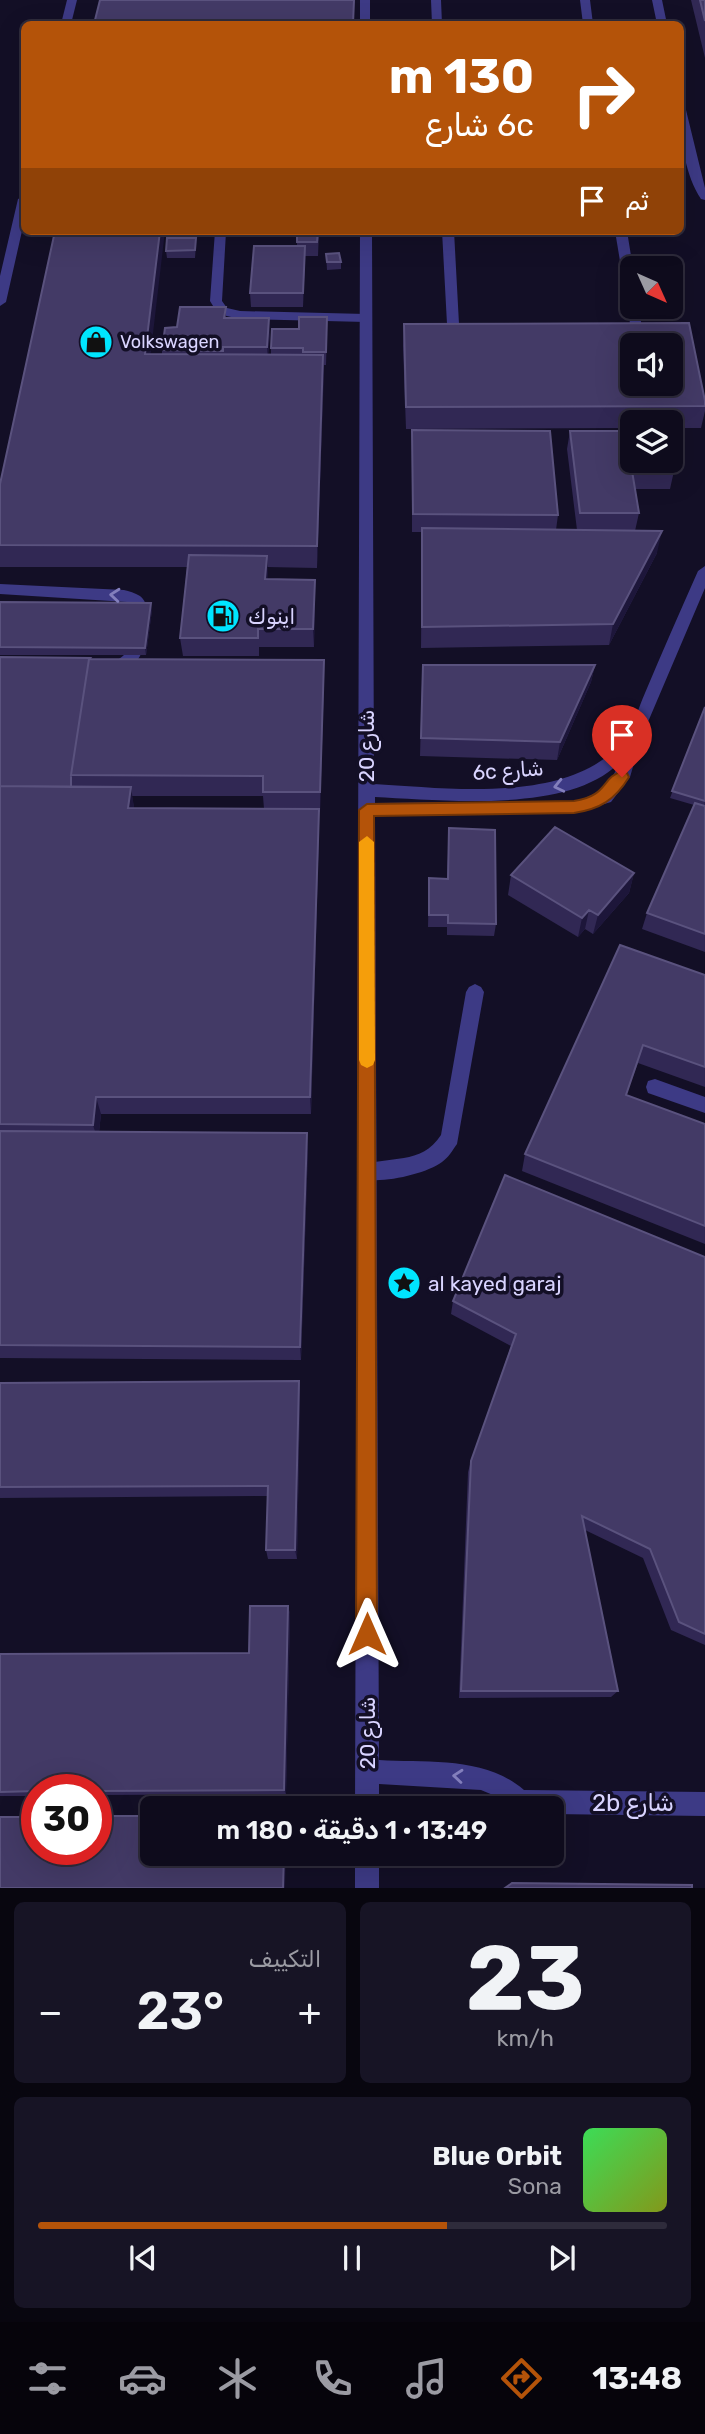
<!DOCTYPE html>
<html lang="ar">
<head>
<meta charset="utf-8">
<style>
	body { margin:0; font-family:Rubik,Cairo,sans-serif; background:#171425; color:#f1f3f6; direction:rtl; height:100vh; display:flex; flex-direction:column; font-size:26px; white-space:nowrap }
	* { box-sizing:border-box; margin:0 }
	p { font-size:23px; color:#9b9ba3 }
	.icon { flex:none; width:38px; height:38px; fill:none; stroke:currentColor; stroke-width:2; stroke-linecap:round; stroke-linejoin:round }
	.map { position:relative; height:1888px; overflow:hidden; direction:ltr }
	.drawer { display:flex; flex-direction:column; gap:14px; padding:14px; background:#08060f; flex:1 }
	.drawer>* { flex:none }
	.banner { position:absolute; left:21px; top:21px; width:663px; height:214px; border-radius:10px; box-shadow:0 7px 28px #0002,0 0 0 2px #2e2b3b; direction:rtl; background:#b45309; color:#fff; overflow:hidden }
	.needle { width:46px; rotate:135deg }
	.tools { position:absolute; left:620px; top:256px; display:grid; gap:14px }
	.tools a { display:grid; place-items:center; width:63px; height:63px; border-radius:10px; background:#0e0b1c; box-shadow:0 7px 28px #0002,0 0 0 2px #2e2b3b; font-size:35px }
	.speed { position:absolute; left:21px; top:1774px; display:flex; gap:14px; font-size:35px; font-weight:700; text-align:center }
	.speed>* { display:grid; place-content:center; width:91px; height:91px; border-radius:50%; background:#0e0b1c; box-shadow:0 7px 28px #0002,0 0 0 2px #2e2b3b; line-height:1 }
	.speed .limit { border:10px solid #d22; background:#fff; color:#111 }
	.pin { position:absolute; display:grid; place-items:center; width:60px; height:60px; color:#fff; margin:-72px -30px; border-radius:50% 50% 50% 0; rotate:-45deg; box-shadow:0 0 7px #0007 }
	.pin .icon { rotate:45deg }
	.me { position:absolute; width:77px; margin:-38px; rotate:0deg; stroke-linejoin:round; filter:drop-shadow(0 0 5px #0008) }
	.turn { display:flex; align-items:center; gap:24px; height:147px; padding:0 35px; font-size:32px }
	.turn .icon { width:91px; height:91px; stroke-width:2.5 }
	.turn b { display:block; font-size:49px; line-height:60px }
	.then { display:flex; align-items:center; height:66px; padding:0 35px; background:#0003; gap:14px; font-size:26px }
	.big { font-size:52px; font-weight:600; line-height:1.1 }
	.drawer .tile { flex:1; display:flex; flex-direction:column; justify-content:center; gap:10px; min-width:0; padding:0 24px; border-radius:10px; background:#171425 }
	.drawer .dial { align-items:center; gap:0 }
	.dial b { font-size:91px; line-height:1 }
	.song { display:flex; align-items:center; gap:21px }
	.cover { width:84px; height:84px; border-radius:10px; background:linear-gradient(135deg,hsl(130 70% 55%),hsl(70 70% 35%)) }
	.played { height:7px; border-radius:4px; background:linear-gradient(90deg,#b45309 65%,#2e2b3b 65%) }
	.keys { display:flex; justify-content:space-around; direction:ltr }
	.heat { display:flex; justify-content:space-between; align-items:center; font-size:38px; direction:ltr }
	.drawer .tiles { flex:1; display:grid; gap:14px; grid-template-columns:1fr 1fr }
	.tile:last-child { grid-column:span 2 }
	.trip { position:absolute; left:140px; top:1796px; width:424px; height:70px; border-radius:10px; background:#0e0b1c; box-shadow:0 7px 28px #0002,0 0 0 2px #2e2b3b; font-weight:600; line-height:70px; text-align:center; direction:rtl }
	.dock { display:flex; height:112px; justify-content:space-around; align-items:center; background:#06040b; color:#9b9ba3 }
	.dock .icon { width:49px; height:49px }
	.dock .active { color:#b45309 }
	.dock b { font-size:32px; color:#f1f3f6 }
	.map>svg:first-child { display:block }
</style>
</head>
<body>
<div class="map">
<svg width="705" height="1888" viewBox="0 0 705 1888">
	<rect width="100%" height="100%" fill="#130f26"/>
	<g fill="none" stroke-linecap="round" stroke-linejoin="round">
		<!-- lane -->
		<path fill="#3d3a85" fill-rule="evenodd" d="M67 0H77L71 24H61Z
			M431 0H441L442 24H432Z
			M580 0H590L593 24H583Z
			M24 196V222L6 302 0 306V276L18 199Z
			M215 231 226 232 222 301 227 308 240 311 366 314 372 318 366 322 240 319 218 314 210 301Z
			M442 231H454L459 324 464 330 474 333V339L455 336 447 324Z
			M615 231H627L633 268 632 301 626 297Z
			M629 303 639 306 642 330 632 340H617V334L630 329Z
			M0 584 124 590C129 591 135 593 140 596 156 609 148 651 134 664 127 670 117 672 108 674L100 668 103 664C110 662 118 661 124 655 135 645 134 619 131 605L127 602 0 594Z
			M475 984 481 987 484 992 457 1144C452 1151 449 1157 442 1162 426 1174 379 1185 360 1178L357 1172 360 1166C389 1155 421 1166 441 1135L466 992 469 987Z
			M655 1079 705 1097V1113L648 1093 646 1087 648 1081Z"/>
		<!-- street -->
		<path fill="#3d3a85" fill-rule="evenodd" d="M360 0H370V24H360Z
			M652 0H662L667 24H657Z
			M681 107 686 110 705 188V200L701 199C684 173 680 137 681 107Z
			M360 231H372L374 784C449 788 575 806 626 737 634 725 639 706 645 693 662 652 680 612 698 571L705 566V588L642 736 630 777 611 802 574 813 375 816 379 1760C428 1763 485 1756 524 1790L705 1792V1816L551 1814V1808H507L493 1795 481 1790 379 1784V1808H355ZM618 764C611 787 596 796 574 801L375 803V797C440 800 567 814 618 764Z
			M355 1853H379V1888H355Z"/>
	</g>
	<!-- wall -->
	<path fill="#312854" fill-rule="evenodd" d="M691 0H705V58Z
		M297 231H319L318 256H305L303 307H251L250 293 297 246Z
		M196 245 195 258H167L166 251Z
		M326 254 341 262V269L327 270Z
		M226 307V318L270 332 268 354H271V348L327 331 326 365H324L317 568 267 567V579L315 580 314 647H259V656H183L180 638 187 567H0V484L151 354H162V350L177 327Z
		M404 324 705 401V411L701 428H670V422H632V428L406 429 403 346Z
		M412 430 558 515 556 530H577L567 449 570 431 674 471 670 489H635L639 513 635 531 657 553 609 645 421 648 422 532H412Z
		M0 602 152 610 146 655H0Z
		M0 657 91 659 324 660V680L320 812H319V829L311 1114H101L99 1132 308 1149 301 1360 0 1358ZM132 796H263L264 809 134 808Z
		M595 665 591 682 557 760 420 756 422 683Z
		M705 707V952L642 929 647 913 694 805 670 798Z
		M449 828 496 924 494 936 447 935V927H428L429 878 447 879Z
		M634 873 629 893 593 934 585 929 578 937 508 895 511 875Z
		M705 975V1087L638 1063 626 1095 705 1124V1244L522 1171 525 1154Z
		M705 1257V1645L671 1630 643 1558 585 1530 618 1691 611 1697 459 1698 468 1472 471 1461 511 1346 451 1314 453 1301Z
		M299 1381 300 1394 297 1559H268L266 1550 268 1496 0 1498V1383Z
		M288 1606 290 1614 286 1794 96 1795V1790H37V1796H0V1654L249 1653Z"/>
	<!-- shaded-wall -->
	<path fill="#1d163a" d="M160 231H165L148 376 145 354Z
		M305 246V260L303 307V293Z
		M269 318 270 332 268 361 267 347Z
		M323 355 324 376 317 568V546Z
		M662 531 657 553 609 645 613 624Z
		M267 556 268 574 266 598 265 579Z
		M315 580V598L314 647 313 629Z
		M151 603 152 610 146 655 145 648Z
		M324 660V680L320 812V792Z
		M595 665 591 682 557 760 560 742Z
		M131 787 134 807 132 828 128 808Z
		M319 809V829L311 1114 310 1097Z
		M634 873 629 893 593 934 598 915Z
		M589 910 585 929 578 937 582 918Z
		M96 1097 101 1114 98 1141 93 1125Z
		M307 1133 308 1149 301 1360 300 1347Z
		M299 1381 300 1394 297 1559 295 1550Z
		M288 1606 290 1614 286 1794 284 1790Z
		M284 1853H286L285 1888H283Z"/>
	<!-- building -->
	<path fill="#433a66" stroke="#5a527e" stroke-width="2" fill-rule="evenodd" d="M100 0H354L353 24H94Z
		M700 0H705V21Z
		M55 231H160L145 354 323 355 317 546 0 545V484Z
		M297 231H318L317 242H297Z
		M167 238H196L195 250 166 251Z
		M254 246H305L303 293H250Z
		M339 253 341 262H327L326 254Z
		M180 307H226L224 318H269L267 347H223V351L162 350 165 328 177 327Z
		M299 317H327L326 352H303V348H271L272 329H299Z
		M689 323 705 401V406L406 407 404 324ZM632 345H670V383H632Z
		M412 430 550 431 558 515 413 514Z
		M570 431H632V460H670V447L674 471H632L639 513H580Z
		M422 528 662 531 613 624 422 627Z
		M189 555 267 556 265 579 315 580 313 629H258V638H180Z
		M0 602 151 603 145 648 0 647Z
		M0 657 90 658 89 659 71 775V787L0 786Z
		M89 659 324 660 320 792H263V776L71 775Z
		M423 665H595L560 742 421 738Z
		M705 707V801L672 791Z
		M0 786 131 787 128 808 319 809 310 1097H96L93 1125 0 1124Z
		M695 803 705 806V934L647 913Z
		M555 827 634 873 598 915 589 910 582 918 511 875Z
		M449 828 495 830 496 924 448 923V915H429V878L448 879Z
		M620 945 705 975V1067L643 1045 626 1095 705 1124V1226L525 1154Z
		M0 1131 307 1133 300 1347 0 1345Z
		M505 1175 705 1257V1634L679 1622 650 1549 582 1516 618 1691H461L471 1461 516 1334 453 1301Z
		M299 1381 295 1550H266L268 1486 0 1487V1383Z
		M250 1606H288L284 1790 96 1791V1790H37V1791L0 1792V1654L249 1653Z
		M96 1816H152V1853H284L283 1888H0V1817H37V1850H96Z
		M512 1883 692 1885V1888H505Z"/>
	<!-- one-way arrows -->
	<defs><path id="oneway-chevron" d="M-2-3.5L2.5 0L-2 3.5" fill="none" stroke-width="1.6" stroke-linecap="round" stroke-linejoin="round" transform="scale(1.75)"/></defs>
	<g stroke="#837fbc">
		<use href="#oneway-chevron" transform="translate(115 595) rotate(-175)"/>
		<use href="#oneway-chevron" transform="translate(559 786) rotate(167)"/>
		<use href="#oneway-chevron" transform="translate(458 1776) rotate(-175)"/>
	</g>
	<!-- route -->
	<path fill="#b45309" stroke="#753606" stroke-width="2" d="M622 771 627 773 629 777C615 800 600 809 574 813L374 816 377 1634 374 1642 367 1645 359 1642 356 1634 359 810 367 804 574 801C608 796 601 778 622 771Z"/>
	<!-- slow -->
	<path fill="#f59e0b" d="M367 836 374 842 375 1060 373 1065 367 1068 361 1065 359 1060V842Z"/>
	<!-- icons -->
	<defs>
		<symbol id="shop-disc" viewBox="-11 -11 22 22"><circle r="9.5" fill="#00e5ff" stroke="#130f26"/><path d="M-5-2.5h2.3a2.7 3.5 0 0 1 5.4 0H5L5.5 6h-11ZM-1.5-2.5h3a1.5 2.3 0 0 0-3 0Z" fill="#111"/></symbol>
		<symbol id="fuel-disc" viewBox="-11 -11 22 22"><circle r="9.5" fill="#00e5ff" stroke="#130f26"/><path d="M-5.5-6h7V0h2V4h1.3V-2.5L3-4.5l.8-.8L6-3V5H2.5V1h-1V6h-7ZM-4.2-4.7v3.2H.2V-4.7Z" fill="#111"/></symbol>
		<symbol id="sight-disc" viewBox="-11 -11 22 22"><circle r="9.5" fill="#00e5ff" stroke="#130f26"/><path d="M0-6L1.8-2.2L6-1.7L2.9 1.2L3.7 5.4L0 3.3L-3.7 5.4L-2.9 1.2L-6-1.7L-1.8-2.2Z" fill="#111"/></symbol>
	</defs>
	<g fill-rule="evenodd">
		<use href="#shop-disc" x="77" y="323" width="38" height="38"/>
		<use href="#fuel-disc" x="204" y="597" width="38" height="38"/>
		<use href="#sight-disc" x="385" y="1264" width="38" height="38"/>
	</g>
	<g text-anchor="middle" dominant-baseline="central" stroke-width="7" stroke-linejoin="round" paint-order="stroke">
		<!-- far-poi labels -->
		<g font-size="18" fill="#d9d4ff" stroke="#130f26" text-anchor="start">
			<text x="120" y="342">Volkswagen</text>
		</g>
		<!-- poi labels -->
		<g font-size="21" fill="#d9d4ff" stroke="#130f26" text-anchor="start">
			<text x="248" y="616">اينوك</text>
			<text x="428" y="1283">al kayed garaj</text>
		</g>
		<!-- street labels -->
		<g font-size="21" fill="#d9d4ff" stroke="#130f26">
			<text transform="translate(366 746) rotate(-90)">شارع 20</text>
			<text transform="translate(508 770) rotate(-4)">6c شارع</text>
			<text transform="translate(367 1733) rotate(-90)">شارع 20</text>
		</g>
		<!-- near-street labels -->
		<g font-size="24" fill="#d9d4ff" stroke="#130f26">
			<text x="633" y="1803">2b شارع</text>
		</g>
	</g>
</svg>
<div class="tools">
<a><svg class="needle" viewBox="-14 -14 28 28"><path d="M0-13l5 13h-10z" fill="#e53935"/><path d="M0 13l5-13h-10z" fill="#9b9ba3"/></svg></a>
<a><svg class="icon" aria-label="sound" viewBox="0 0 24 24"><path d="M4 9h4l5-4v14l-5-4H4zM17 9q2 3 0 6"/></svg></a>
<a><svg class="icon" aria-label="layers" viewBox="0 0 24 24"><path d="M12 4l9 5-9 5-9-5zM3 14l9 5 9-5"/></svg></a>
</div>
<div class="speed"><div class="limit">30</div></div>
<div class="pin" style="left:622px;top:777px;background:#d93025"><svg class="icon" aria-label="arrive" viewBox="0 0 24 24"><path d="M6 21V4h12l-3 4 3 4H6"/></svg></div>
<svg class="me" style="left:367px;top:1634px" viewBox="-20 -20 40 40"><path d="M0-17L14 15 0 8-14 15z" fill="#b45309" stroke="#fff" stroke-width="4"/></svg>
<div class="trip">13:49 · 1 دقيقة · 180 m</div>
<div class="banner">
<div class="turn"><svg class="icon" aria-label="right" viewBox="0 0 24 24"><path d="M7 20v-9h11M14 6l5 5-5 5"/></svg><div><b>130 m</b>6c شارع</div></div>
<div class="then">ثم<svg class="icon" aria-label="arrive" viewBox="0 0 24 24"><path d="M6 21V4h12l-3 4 3 4H6"/></svg></div>
</div>
</div>
<section class="drawer">
<div class="tiles">
<div class="tile dial"><b>23</b><p>km/h</p></div>
<div class="tile"><p>التكييف</p>
<div class="heat"><a>−</a><b class="big">23°</b><a>+</a></div>
</div>
<div class="tile">
<div class="song"><i class="cover"></i><div><b>Blue Orbit</b><p>Sona</p></div></div>
<div class="played"></div>
<div class="keys"><svg class="icon" aria-label="previous" viewBox="0 0 24 24"><path d="M18 5L8 12l10 7zM5 5v14"/></svg><svg class="icon" aria-label="pause" viewBox="0 0 24 24"><path d="M8 5v14M16 5v14"/></svg><svg class="icon" aria-label="next" viewBox="0 0 24 24"><path d="M6 5l10 7-10 7zM19 5v14"/></svg></div>
</div>
</div>
</section>
<nav class="dock">
<b>13:48</b>
<svg class="icon active" aria-label="directions" viewBox="0 0 24 24"><path d="M12 3l9 9-9 9-9-9zM9 14v-3h6M13 9l2 2-2 2"/></svg>
<svg class="icon" aria-label="music" viewBox="0 0 24 24"><path d="M9 18V5l10-2v13"/><circle cx="6" cy="18" r="3"/><circle cx="16" cy="16" r="3"/></svg>
<svg class="icon" aria-label="phone" viewBox="0 0 24 24"><path d="M5 4h4l2 5-3 2q2 4 5 5l2-3 5 2v4C11 20 4 13 5 4z"/></svg>
<svg class="icon" aria-label="climate" viewBox="0 0 24 24"><path d="M12 3v18M4 7l16 10M4 17L20 7"/></svg>
<svg class="icon" aria-label="car" viewBox="0 0 24 24"><path d="M5 17H2v-5l4-1 3-4h7l3 4 3 1v5h-3M9 17h6M6 11h13"/><circle cx="7" cy="17" r="2"/><circle cx="17" cy="17" r="2"/></svg>
<svg class="icon" aria-label="filters" viewBox="0 0 24 24"><path d="M4 7h16M4 17h16"/><circle cx="9" cy="7" r="2"/><circle cx="15" cy="17" r="2"/></svg>
</nav>
</body>
</html>
